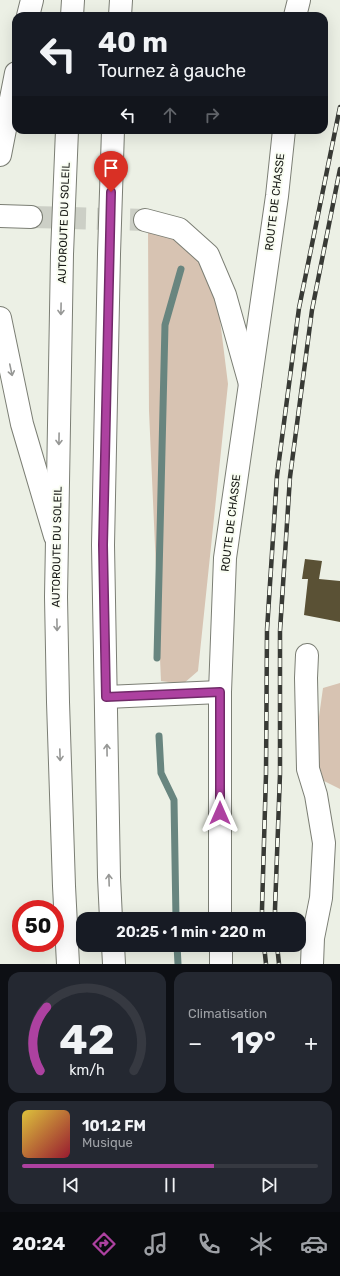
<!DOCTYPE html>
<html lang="fr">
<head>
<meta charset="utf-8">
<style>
	body { margin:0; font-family:Rubik,sans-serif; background:#242831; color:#f1f3f6; height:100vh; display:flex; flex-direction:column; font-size:15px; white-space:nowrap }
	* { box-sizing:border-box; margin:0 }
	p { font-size:13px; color:#9ea1a6 }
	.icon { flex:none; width:22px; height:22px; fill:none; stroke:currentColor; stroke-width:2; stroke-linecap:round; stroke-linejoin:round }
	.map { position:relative; height:964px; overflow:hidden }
	.sheet { display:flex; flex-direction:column; gap:8px; padding:8px; background:#0d0f14; flex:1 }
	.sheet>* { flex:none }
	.banner { position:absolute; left:12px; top:12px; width:316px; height:122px; border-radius:12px; box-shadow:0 4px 16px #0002; background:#171b24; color:#f1f3f6; overflow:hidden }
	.speed { position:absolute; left:12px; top:900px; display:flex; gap:8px; font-size:20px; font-weight:700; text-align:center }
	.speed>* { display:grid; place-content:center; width:52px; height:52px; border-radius:50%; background:#171b24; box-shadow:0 4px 16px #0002; line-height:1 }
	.speed .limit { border:6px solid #d22; background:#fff; color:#111 }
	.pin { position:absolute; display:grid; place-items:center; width:34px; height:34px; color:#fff; margin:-41px -17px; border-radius:50% 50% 50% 0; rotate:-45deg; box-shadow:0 0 4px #0007 }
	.pin .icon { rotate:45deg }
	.me { position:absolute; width:44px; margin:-22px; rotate:0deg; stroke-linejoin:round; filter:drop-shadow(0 0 3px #0008) }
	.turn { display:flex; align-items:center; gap:14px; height:84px; padding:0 20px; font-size:18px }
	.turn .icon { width:52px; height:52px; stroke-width:2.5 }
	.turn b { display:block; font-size:28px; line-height:34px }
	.lanes { display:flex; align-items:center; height:38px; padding:0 20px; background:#0003; justify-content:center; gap:20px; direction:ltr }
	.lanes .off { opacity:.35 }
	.big { font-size:30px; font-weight:600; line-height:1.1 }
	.sheet .card { flex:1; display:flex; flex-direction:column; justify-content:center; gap:6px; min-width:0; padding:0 14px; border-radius:12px; background:#242831 }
	.sheet .dial { align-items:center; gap:0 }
	.dial svg { height:104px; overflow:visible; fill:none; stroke:#363941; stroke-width:7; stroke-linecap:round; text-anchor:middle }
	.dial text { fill:#f1f3f6; stroke:none }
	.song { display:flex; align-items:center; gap:12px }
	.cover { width:48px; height:48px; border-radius:6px; background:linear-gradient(135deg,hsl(50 70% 55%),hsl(350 70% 35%)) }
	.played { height:4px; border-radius:2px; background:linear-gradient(90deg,#ad41a0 65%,#363941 65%) }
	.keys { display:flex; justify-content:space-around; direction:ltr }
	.heat { display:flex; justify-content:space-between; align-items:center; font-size:22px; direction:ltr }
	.sheet .tiles { flex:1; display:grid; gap:8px; grid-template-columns:1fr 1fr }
	.card:last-child { grid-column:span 2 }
	.trip { position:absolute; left:76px; top:912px; width:230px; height:40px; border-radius:12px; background:#171b24; box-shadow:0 4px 16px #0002; font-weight:600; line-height:40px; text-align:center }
	.tab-bar { display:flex; height:64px; justify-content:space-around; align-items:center; background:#090b0e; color:#9ea1a6 }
	.tab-bar .icon { width:28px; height:28px }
	.tab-bar .selected { color:#ad41a0 }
	.tab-bar b { font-size:18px; color:#f1f3f6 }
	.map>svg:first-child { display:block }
</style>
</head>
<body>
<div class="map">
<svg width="340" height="964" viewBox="0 0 340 964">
	<rect width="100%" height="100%" fill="#ecf0e5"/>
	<!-- green -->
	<path fill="#d7c3b2" d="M148 230 184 242 204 263 218 304 228 384 198 671 183 684 161 681 149 411Z
		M340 683V789L320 779 315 745 323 688Z"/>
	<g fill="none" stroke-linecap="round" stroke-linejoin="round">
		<!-- stream -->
		<path stroke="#68857f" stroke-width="7" d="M157 658 165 325 181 269
			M159 736 161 773 174 800 176 919
			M177 945 178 964"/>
	</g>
	<!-- building -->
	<path fill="#5a5135" d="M305 559 322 561 319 579 340 581V622L304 615 308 579H302Z"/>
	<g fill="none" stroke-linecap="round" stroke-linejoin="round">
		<!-- minor-tunnel -->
		<path stroke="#cccfc6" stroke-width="22" stroke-dasharray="22 11" stroke-linecap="butt" d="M31 217 145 220"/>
		<defs>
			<path id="minor" d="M28 16 32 0
				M0 155 16 73
				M0 216 31 217
				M145 220 179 229 208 255 225 295 250 384
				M0 318 22 424 55 536
				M307 655 306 678 308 769 316 795 324 843 321 898 313 938 312 964
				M106 697 220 692"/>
			<path id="major" d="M295 16 299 0
				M220 919V692L225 558 277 196 284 130
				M221 945V964"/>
			<path id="highway" d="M72 16 73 0
				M120 16 121 0
				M67 130 62 254 56 597 58 702 64 886 68 964
				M111 919 109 877 103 545 109 254 113 130
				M113 945 114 964"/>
		</defs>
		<!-- minor casing -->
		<use href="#minor" stroke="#7b7e74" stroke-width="24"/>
		<!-- major casing -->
		<use href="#major" stroke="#7b7e74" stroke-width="24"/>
		<!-- highway casing -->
		<use href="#highway" stroke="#7b7e74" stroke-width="24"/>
		<!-- minor -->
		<use href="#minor" stroke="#fff" stroke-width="22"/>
		<!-- major -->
		<use href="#major" stroke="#fff" stroke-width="22"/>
		<!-- highway -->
		<use href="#highway" stroke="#fff" stroke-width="22"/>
		<defs>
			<path id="rail" d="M262 919V909L266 774 267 630 277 476 299 308 340 107
				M275 919V909L280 774V631L290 477 312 310 340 169
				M264 945 266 964
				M277 945 279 964"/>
		</defs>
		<!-- rail casing -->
		<use href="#rail" stroke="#383a35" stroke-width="4.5"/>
		<!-- rail -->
		<use href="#rail" stroke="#f9fdf2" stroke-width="3" stroke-dasharray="9" stroke-linecap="butt"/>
	</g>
	<!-- one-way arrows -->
	<defs><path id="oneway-shaft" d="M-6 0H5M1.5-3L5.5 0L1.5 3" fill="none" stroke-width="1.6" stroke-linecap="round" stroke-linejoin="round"/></defs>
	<g stroke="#969795">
		<use href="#oneway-shaft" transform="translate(61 309) rotate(91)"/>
		<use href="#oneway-shaft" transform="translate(11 370) rotate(78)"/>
		<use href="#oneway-shaft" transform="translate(59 439) rotate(91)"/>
		<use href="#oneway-shaft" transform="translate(57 625) rotate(89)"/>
		<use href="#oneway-shaft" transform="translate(107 750) rotate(-91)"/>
		<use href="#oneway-shaft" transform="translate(60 755) rotate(88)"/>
		<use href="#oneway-shaft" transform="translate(109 880) rotate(-92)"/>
	</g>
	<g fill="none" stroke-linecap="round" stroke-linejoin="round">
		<defs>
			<path id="route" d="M111 192 103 545 106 697 220 692V813"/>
		</defs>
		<!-- route casing -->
		<use href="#route" stroke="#702a68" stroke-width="10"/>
		<!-- route -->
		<use href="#route" stroke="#ad41a0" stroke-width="7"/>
	</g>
	<g text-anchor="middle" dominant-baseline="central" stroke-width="4" stroke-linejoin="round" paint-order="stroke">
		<!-- street labels -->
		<g font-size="11" fill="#151713" stroke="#f9fdf2">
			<text transform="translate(275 202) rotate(-83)">ROUTE DE CHASSE</text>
			<text transform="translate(64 223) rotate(-88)">AUTOROUTE DU SOLEIL</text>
			<text transform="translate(231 523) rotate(-83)">ROUTE DE CHASSE</text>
			<text transform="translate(57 547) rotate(-89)">AUTOROUTE DU SOLEIL</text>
		</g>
	</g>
</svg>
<div class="speed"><div class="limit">50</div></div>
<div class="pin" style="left:111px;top:192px;background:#d93025"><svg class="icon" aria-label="arrive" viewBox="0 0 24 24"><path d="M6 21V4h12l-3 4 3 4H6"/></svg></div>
<svg class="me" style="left:220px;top:813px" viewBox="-20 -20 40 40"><path d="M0-17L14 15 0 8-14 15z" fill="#ad41a0" stroke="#fff" stroke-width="4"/></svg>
<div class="trip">20:25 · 1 min · 220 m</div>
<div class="banner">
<div class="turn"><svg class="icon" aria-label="left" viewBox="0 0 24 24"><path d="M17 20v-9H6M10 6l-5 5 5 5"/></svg><div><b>40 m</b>Tournez à gauche</div></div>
<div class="lanes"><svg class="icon" aria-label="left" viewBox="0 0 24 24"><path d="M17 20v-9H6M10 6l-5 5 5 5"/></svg><svg class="icon off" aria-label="ahead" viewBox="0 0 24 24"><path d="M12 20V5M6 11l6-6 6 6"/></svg><svg class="icon off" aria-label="right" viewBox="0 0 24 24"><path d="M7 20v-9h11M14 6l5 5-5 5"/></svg></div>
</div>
</div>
<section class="sheet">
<div class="tiles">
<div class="card dial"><svg viewBox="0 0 100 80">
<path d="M14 69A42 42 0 1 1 86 69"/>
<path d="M14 69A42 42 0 0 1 19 20" stroke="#ad41a0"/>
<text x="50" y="56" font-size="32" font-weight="700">42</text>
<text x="50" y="72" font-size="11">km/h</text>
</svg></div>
<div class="card"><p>Climatisation</p>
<div class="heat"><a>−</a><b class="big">19°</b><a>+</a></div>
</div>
<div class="card">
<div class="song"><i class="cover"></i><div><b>101.2 FM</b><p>Musique</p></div></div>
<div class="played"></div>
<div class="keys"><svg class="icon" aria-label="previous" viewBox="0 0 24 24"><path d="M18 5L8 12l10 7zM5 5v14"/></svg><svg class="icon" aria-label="pause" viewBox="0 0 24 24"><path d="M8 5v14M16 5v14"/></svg><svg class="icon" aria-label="next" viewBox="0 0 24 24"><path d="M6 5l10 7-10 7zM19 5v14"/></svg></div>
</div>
</div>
</section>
<nav class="tab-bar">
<b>20:24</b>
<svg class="icon selected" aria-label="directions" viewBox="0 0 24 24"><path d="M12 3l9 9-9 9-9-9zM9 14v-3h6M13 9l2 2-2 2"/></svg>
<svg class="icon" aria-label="music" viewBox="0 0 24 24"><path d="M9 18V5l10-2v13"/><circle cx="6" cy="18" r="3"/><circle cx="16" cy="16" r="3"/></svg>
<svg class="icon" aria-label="phone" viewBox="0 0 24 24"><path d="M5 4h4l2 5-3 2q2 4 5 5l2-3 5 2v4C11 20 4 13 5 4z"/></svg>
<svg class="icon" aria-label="climate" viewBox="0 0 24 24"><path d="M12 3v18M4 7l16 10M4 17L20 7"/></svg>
<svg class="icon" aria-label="car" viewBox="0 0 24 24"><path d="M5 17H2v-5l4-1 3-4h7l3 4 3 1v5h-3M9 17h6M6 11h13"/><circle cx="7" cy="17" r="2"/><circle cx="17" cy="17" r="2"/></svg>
</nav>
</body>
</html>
